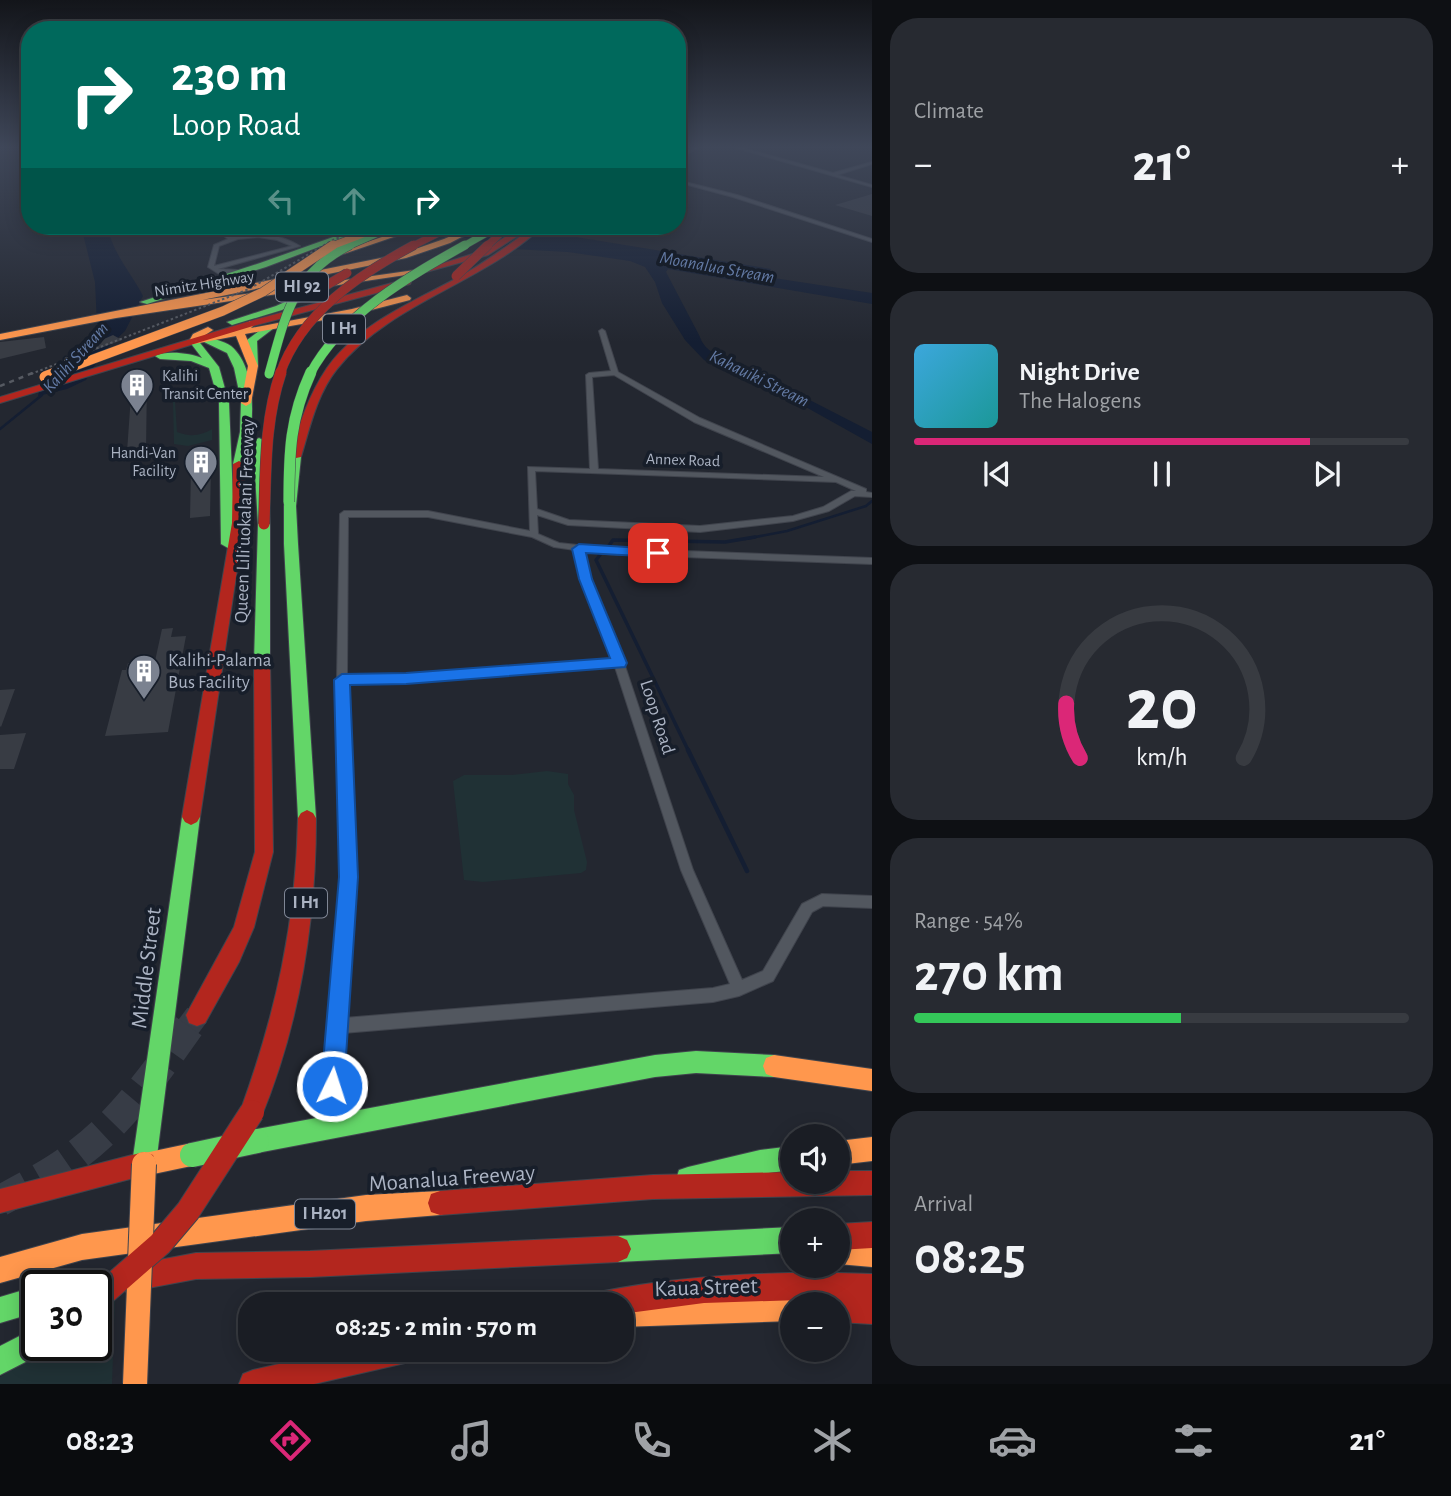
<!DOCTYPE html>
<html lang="en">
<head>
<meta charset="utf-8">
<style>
	body { margin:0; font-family:"Alegreya Sans",sans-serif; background:#272a31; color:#f1f3f6; height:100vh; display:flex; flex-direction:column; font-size:26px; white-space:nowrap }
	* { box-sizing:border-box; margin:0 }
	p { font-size:23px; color:#9fa2a6 }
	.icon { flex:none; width:38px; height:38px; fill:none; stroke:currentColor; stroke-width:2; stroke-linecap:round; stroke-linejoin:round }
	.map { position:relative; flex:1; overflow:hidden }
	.details { display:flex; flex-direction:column; gap:18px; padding:18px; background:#0e1014; width:579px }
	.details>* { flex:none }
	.top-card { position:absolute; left:21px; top:21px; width:665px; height:214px; border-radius:28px; box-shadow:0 4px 18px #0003,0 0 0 2px #383b41; background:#00695c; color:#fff; overflow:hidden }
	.fabs { position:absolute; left:780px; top:1124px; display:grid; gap:14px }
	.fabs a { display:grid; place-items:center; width:70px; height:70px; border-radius:50%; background:#1a1d24; box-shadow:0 4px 18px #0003,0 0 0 2px #383b41; font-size:35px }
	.speed { position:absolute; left:21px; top:1270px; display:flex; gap:14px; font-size:35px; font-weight:700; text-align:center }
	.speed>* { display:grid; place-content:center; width:91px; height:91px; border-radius:50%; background:#1a1d24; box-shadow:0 4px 18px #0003,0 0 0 2px #383b41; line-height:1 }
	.speed .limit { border:4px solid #111; border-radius:10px; background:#fff; color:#111 }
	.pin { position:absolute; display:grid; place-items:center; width:60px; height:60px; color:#fff; margin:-30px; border-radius:14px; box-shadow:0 4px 10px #0006 }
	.me { position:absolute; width:77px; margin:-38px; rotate:4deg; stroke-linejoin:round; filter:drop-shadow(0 0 5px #0008) }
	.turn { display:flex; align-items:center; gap:24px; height:147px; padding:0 35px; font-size:32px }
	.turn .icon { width:91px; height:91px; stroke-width:2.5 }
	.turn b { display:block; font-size:49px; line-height:60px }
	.lanes { display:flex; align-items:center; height:66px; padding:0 35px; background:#0003; justify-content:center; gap:35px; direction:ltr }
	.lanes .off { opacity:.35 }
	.big { font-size:52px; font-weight:700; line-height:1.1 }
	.details .widget { flex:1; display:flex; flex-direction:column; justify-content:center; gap:10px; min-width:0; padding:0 24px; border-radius:28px; background:#272a31 }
	.details .dial { align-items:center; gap:0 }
	.dial svg { height:182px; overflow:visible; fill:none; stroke:#383b41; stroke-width:7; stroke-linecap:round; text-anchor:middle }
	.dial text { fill:#f1f3f6; stroke:none }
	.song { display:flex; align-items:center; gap:21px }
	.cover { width:84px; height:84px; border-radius:10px; background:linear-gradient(135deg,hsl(200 70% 55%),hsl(180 70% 35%)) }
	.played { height:7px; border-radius:4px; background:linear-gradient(90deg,#db2777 80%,#383b41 80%) }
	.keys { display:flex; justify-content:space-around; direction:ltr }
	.heat { display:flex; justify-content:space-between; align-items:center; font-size:38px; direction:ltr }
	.charge { height:10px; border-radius:5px; background:linear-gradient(90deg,#34c759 54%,#383b41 0) }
	.trip { position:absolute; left:238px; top:1292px; width:396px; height:70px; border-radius:28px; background:#1a1d24; box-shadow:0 4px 18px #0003,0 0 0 2px #383b41; font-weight:700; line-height:70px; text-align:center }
	.dock { display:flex; height:112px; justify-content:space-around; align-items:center; background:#0a0c0e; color:#9fa2a6 }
	.dock .icon { width:49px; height:49px }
	.dock .selected { color:#db2777 }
	.dock b { font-size:32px; color:#f1f3f6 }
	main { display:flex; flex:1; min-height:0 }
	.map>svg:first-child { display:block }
</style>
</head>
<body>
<main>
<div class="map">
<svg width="872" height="1384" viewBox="0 0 872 1384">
	<rect width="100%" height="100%" fill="#232730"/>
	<!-- green -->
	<path fill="#203135" d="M175 401 177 432C189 437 201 436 212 429V440L188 446 174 444 173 402Z
		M547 771 568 774V784L574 795V810L587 862 586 870 581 873 483 882 464 880 453 781 464 775H512Z
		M115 1299 112 1384H0V1377L49 1346H96V1312Z"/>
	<!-- water -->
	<path fill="#141e32" d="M81 226H115L109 232C113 253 135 279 143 296L125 331 103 352 86 380 67 389 38 396 39 391 103 329 97 324 95 282Z
		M414 226H509L771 269 767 277 872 293V304L668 269 666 272 699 335C705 351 714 354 730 359L872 432V444L795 401 704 360 685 340 662 303 655 282 645 267 630 261 568 252 513 249Z"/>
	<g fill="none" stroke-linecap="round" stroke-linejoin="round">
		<!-- stream-far2 -->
		<path stroke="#141e32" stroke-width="2.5" d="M0 429 42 395
			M745 539 787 531 866 506 872 501"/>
		<!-- stream-far1 -->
		<path stroke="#141e32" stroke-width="3.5" d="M608 547 613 540 725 542 755 537
			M600 555 596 560 689 752"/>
		<!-- stream -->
		<path stroke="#141e32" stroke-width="4.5" d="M688 750 747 871"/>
	</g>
	<!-- building -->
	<path fill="#383c44" d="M872 194V216L835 205Z
		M113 335 122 340 69 360 63 357Z
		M44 337 46 348 0 359V342Z
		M147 379 146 450 127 452 132 381Z
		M211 467 210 516 190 518 191 469Z
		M173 628 171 637 186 636 168 732 105 736 122 670H126L128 663 155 661 162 629Z
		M15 689 1 727 0 726V690Z
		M26 733 14 769H0V735Z"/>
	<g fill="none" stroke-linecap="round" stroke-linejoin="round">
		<!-- highway-tunnel-far1 -->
		<path stroke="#373c46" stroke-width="24" stroke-dasharray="24 11" stroke-linecap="butt" d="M188 1027 197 1015"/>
		<!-- highway-tunnel -->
		<path stroke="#373c46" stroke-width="31" stroke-dasharray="31 15" stroke-linecap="butt" d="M0 1201C27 1186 55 1172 79 1153 124 1119 157 1071 189 1026"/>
		<defs>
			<path id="street" d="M693 148H698L677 159V156Z
				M736 148H743L833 173 872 162V164L837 175 872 185V187Z
				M677 180 737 195 872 239V242L733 197 677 182Z
				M188 226H195L171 233 169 232Z
				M197 226 219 228 233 237C255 231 280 234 300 246L218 269 238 270 241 272 240 273 219 274 208 267 214 245 228 239 216 230ZM258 237 277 240 292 246 214 266 219 246 238 239Z
				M602 329 605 331 618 372 700 418 866 489V492L872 493V497L855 496 829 511 793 521 700 532 568 525 537 515 538 534 559 543 605 548 872 558V564L605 554 584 551 591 579 624 663 693 870 742 980 763 971 802 904 822 894 872 896V908L823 906 812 912 773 981 739 996 713 1002 343 1033 336 1125 334 1131 328 1133 322 1131 320 1125 343 877 337 679 340 514 344 511H428L530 531 528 467 590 469 586 375 589 373 611 371 599 331ZM614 375 694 422 824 477 598 469 592 377ZM535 471 836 482 856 491H851L823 507 793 516 700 526 569 520 537 509ZM348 517H428L532 537 554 547 575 550 581 579 613 660 406 675H347ZM615 667 681 870 730 984 713 988 344 1018 355 877 347 683H406Z"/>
			<path id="fast" d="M364 226H374L266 267 147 304 140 302 260 263Z
				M314 289 321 291 282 310 232 325 227 322 276 306Z
				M266 326 274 328 257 341 258 366 250 368 247 340Z
				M205 336C213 339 224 341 231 346 260 370 254 435 243 466H235L233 464 240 432 241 401 234 368 227 353 202 341 200 339Z
				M194 338 197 339 219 367 229 403 235 544 228 548 221 544 219 403 209 368 191 361 160 359 155 356C166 350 191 353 202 358L189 341Z
				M259 438 265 441 270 524V661L262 666 254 661 258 524 253 441Z
				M295 454 301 457 296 506 298 544 316 818 313 823 307 826 301 823 298 818 284 544V506L289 457Z
				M191 809 197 812 200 817 156 1164 153 1173 144 1176 135 1173 132 1164 182 817 185 812Z
				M696 1051 774 1055 782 1058 785 1066 782 1074 774 1077 696 1073 655 1077 257 1153 249 1149 245 1141 249 1133 257 1129 655 1055Z
				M793 1146V1170L760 1174 688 1191 679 1188 676 1179 679 1170 688 1167 760 1150Z
				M793 1227V1253L618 1262 609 1258 605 1249 609 1240 618 1236Z
				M37 1286V1312L0 1323V1297Z
				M37 1327V1346H49L47 1351 0 1375V1346Z"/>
			<path id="slow" d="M415 226H426L323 261 316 259Z
				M474 226H483L450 243 406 258 202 300 429 268 426 272 116 318 0 340V334L401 254 444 239Z
				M407 295 411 298 410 300 352 315 245 334 258 366 251 403 246 406 241 403 248 366 236 336 194 344 189 341 193 334 208 327 213 330 202 337 235 331 250 321 255 324 251 328 352 309Z
				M774 1055 872 1069V1091L774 1077 766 1074 763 1066 766 1058Z
				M872 1137V1161L838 1165V1141Z
				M192 1143 201 1146 204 1155 201 1164 144 1176 135 1173 132 1164 135 1155Z
				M440 1191 449 1194 452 1203 449 1212 440 1215 366 1221 82 1260 0 1283V1257L82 1234 366 1195Z
				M838 1238 872 1241V1267L838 1264Z
				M793 1295 802 1299 805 1304H793V1321L621 1327V1304H613L621 1301Z"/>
			<path id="jam" d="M524 226H533L488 255 426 272 422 270 482 251Z
				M535 226H543C482 284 391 302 337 369 317 394 310 427 301 457L291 459 289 457C299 426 308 396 327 368 358 324 413 302 459 277 486 262 510 244 535 226Z
				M407 279 411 282 410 284 253 326 0 403V397L247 322Z
				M239 461 245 464 244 523 200 817 197 822 191 825 185 822 182 817 232 523 233 464Z
				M262 656 270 661 273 852 254 927 239 962 205 1023 197 1026 189 1023 186 1015 234 927 255 852 254 661Z
				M307 810 313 813 316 818C316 921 300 1024 260 1120L252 1124 244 1120 240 1112C276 1013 296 923 298 818L301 813Z
				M144 1152 153 1155 156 1164 153 1173 0 1213V1189Z
				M838 1171H872V1195L653 1199 440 1215 431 1212 428 1203 431 1194 440 1191 653 1175 793 1172V1181H838Z
				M872 1222V1248L838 1250V1224Z
				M618 1236 627 1240 631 1249 627 1258 618 1262 310 1277 196 1279 127 1292 118 1288 114 1279 118 1270 127 1266 196 1253 310 1251Z
				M838 1273 872 1274V1324L838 1322V1304H827L829 1299 704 1303 621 1314V1304H591L595 1295 604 1291C682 1276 759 1272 838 1273Z
				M344 1349H419L415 1359 405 1363 314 1384H239L243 1374 253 1370Z"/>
		</defs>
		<!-- street casing -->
		<use href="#street" stroke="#40444d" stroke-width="2"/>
		<!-- fast casing -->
		<use href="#fast" stroke="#40444d" stroke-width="2"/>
		<!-- slow casing -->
		<use href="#slow" stroke="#40444d" stroke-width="2"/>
		<!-- jam casing -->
		<use href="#jam" stroke="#40444d" stroke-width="2"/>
		<!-- street -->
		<use href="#street" fill="#52575f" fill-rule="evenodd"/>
		<!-- fast -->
		<use href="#fast" fill="#63d668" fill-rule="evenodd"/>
		<!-- slow -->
		<use href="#slow" fill="#ff974d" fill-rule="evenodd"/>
		<!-- jam -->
		<use href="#jam" fill="#b3261e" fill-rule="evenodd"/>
		<!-- rail-far1 -->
		<path stroke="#565a62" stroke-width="2" stroke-dasharray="2.5 2.5" stroke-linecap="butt" d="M31 374 249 289 333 240 366 226"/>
		<!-- rail -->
		<path stroke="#565a62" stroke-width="2.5" stroke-dasharray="5 5" stroke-linecap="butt" d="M0 386 35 372"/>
		<defs>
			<path id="fast-bridge-far3" d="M346 247 394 226
				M462 247 499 226"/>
			<path id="fast-bridge-far2" d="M269 374C285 317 292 274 350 245
				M310 374C342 314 408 277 465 245"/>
			<path id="fast-bridge-far1" d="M289 502C289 452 290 418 311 372"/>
			<path id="fast-bridge" d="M192 1155 257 1141"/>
			<path id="slow-bridge-far3" d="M329 247 384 226"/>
			<path id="slow-bridge-far2" d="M53 374 223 311 263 292 333 245"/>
			<path id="slow-bridge-far1" d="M45 377 58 372"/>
			<path id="slow-bridge" d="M135 1384 144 1164"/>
			<path id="jam-bridge-far3" d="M411 247 452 226
				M486 247 501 233"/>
			<path id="jam-bridge-far2" d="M456 276 488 245
				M317 291 347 273
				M280 374C301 313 360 274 414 245"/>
			<path id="jam-bridge-far1" d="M264 524C266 472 264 422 281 372"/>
			<path id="jam-bridge" d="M96 1300 160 1244 188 1211 252 1112"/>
		</defs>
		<!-- fast-bridge-far3 casing -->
		<use href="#fast-bridge-far3" stroke="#40444d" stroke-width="8" stroke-linecap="butt"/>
		<!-- fast-bridge-far2 casing -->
		<use href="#fast-bridge-far2" stroke="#40444d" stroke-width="10" stroke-linecap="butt"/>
		<!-- fast-bridge-far1 casing -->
		<use href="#fast-bridge-far1" stroke="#40444d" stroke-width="12" stroke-linecap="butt"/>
		<!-- fast-bridge casing -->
		<use href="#fast-bridge" stroke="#40444d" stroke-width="26" stroke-linecap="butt"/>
		<!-- slow-bridge-far3 casing -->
		<use href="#slow-bridge-far3" stroke="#40444d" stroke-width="8" stroke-linecap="butt"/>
		<!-- slow-bridge-far2 casing -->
		<use href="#slow-bridge-far2" stroke="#40444d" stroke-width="10" stroke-linecap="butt"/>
		<!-- slow-bridge-far1 casing -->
		<use href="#slow-bridge-far1" stroke="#40444d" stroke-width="12" stroke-linecap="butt"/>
		<!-- slow-bridge casing -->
		<use href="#slow-bridge" stroke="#40444d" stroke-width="26" stroke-linecap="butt"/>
		<!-- jam-bridge-far3 casing -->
		<use href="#jam-bridge-far3" stroke="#40444d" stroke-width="8" stroke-linecap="butt"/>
		<!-- jam-bridge-far2 casing -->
		<use href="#jam-bridge-far2" stroke="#40444d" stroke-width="10" stroke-linecap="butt"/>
		<!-- jam-bridge-far1 casing -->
		<use href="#jam-bridge-far1" stroke="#40444d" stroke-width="12" stroke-linecap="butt"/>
		<!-- jam-bridge casing -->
		<use href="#jam-bridge" stroke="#40444d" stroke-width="26" stroke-linecap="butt"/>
		<!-- fast-bridge-far3 -->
		<use href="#fast-bridge-far3" stroke="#63d668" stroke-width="7"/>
		<!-- fast-bridge-far2 -->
		<use href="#fast-bridge-far2" stroke="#63d668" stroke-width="9"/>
		<!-- fast-bridge-far1 -->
		<use href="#fast-bridge-far1" stroke="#63d668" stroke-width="11"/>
		<!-- fast-bridge -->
		<use href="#fast-bridge" stroke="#63d668" stroke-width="24"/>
		<!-- slow-bridge-far3 -->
		<use href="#slow-bridge-far3" stroke="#ff974d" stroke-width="7"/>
		<!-- slow-bridge-far2 -->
		<use href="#slow-bridge-far2" stroke="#ff974d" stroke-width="9"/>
		<!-- slow-bridge-far1 -->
		<use href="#slow-bridge-far1" stroke="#ff974d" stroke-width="11"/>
		<!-- slow-bridge -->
		<use href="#slow-bridge" stroke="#ff974d" stroke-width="24"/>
		<!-- jam-bridge-far3 -->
		<use href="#jam-bridge-far3" stroke="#b3261e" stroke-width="7"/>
		<!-- jam-bridge-far2 -->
		<use href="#jam-bridge-far2" stroke="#b3261e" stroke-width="9"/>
		<!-- jam-bridge-far1 -->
		<use href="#jam-bridge-far1" stroke="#b3261e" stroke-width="11"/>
		<!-- jam-bridge -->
		<use href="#jam-bridge" stroke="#b3261e" stroke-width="24"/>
	</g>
	<!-- sky -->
	<linearGradient id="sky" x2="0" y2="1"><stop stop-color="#13151a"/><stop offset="0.43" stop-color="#3f4759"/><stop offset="1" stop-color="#3f4759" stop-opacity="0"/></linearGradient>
	<rect width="872" height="342" fill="url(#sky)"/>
	<!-- route -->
	<path fill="#1a73e8" stroke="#114b97" stroke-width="2" d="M579 544 658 549 665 553 658 557 586 553 592 579 627 663 625 667 406 684 350 685 358 877 344 1086 341 1094 332 1097 324 1094 321 1086 339 877 334 680 342 674 406 673 610 658 579 579 572 549Z"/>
	<!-- icons -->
	<defs>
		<symbol id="building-pin" viewBox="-11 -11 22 30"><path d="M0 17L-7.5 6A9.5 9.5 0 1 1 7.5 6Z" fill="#7b8290" stroke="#171e2a"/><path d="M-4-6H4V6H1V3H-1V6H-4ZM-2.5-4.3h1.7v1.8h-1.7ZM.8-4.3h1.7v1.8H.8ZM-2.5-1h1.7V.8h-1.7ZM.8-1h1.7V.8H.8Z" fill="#fff"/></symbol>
	</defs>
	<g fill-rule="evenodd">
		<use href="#building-pin" x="118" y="366" width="38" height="52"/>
		<use href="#building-pin" x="182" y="443" width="38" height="52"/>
		<use href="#building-pin" x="125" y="652" width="38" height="52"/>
	</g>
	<g text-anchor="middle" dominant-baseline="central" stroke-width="7" stroke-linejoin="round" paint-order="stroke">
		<!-- far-street labels -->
		<g font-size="16" fill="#abb3c3" stroke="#171e2a">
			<text transform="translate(204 284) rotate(-9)">Nimitz Highway</text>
			<text transform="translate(683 460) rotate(2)">Annex Road</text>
		</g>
		<!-- far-poi labels -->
		<g font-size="16" fill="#abb3c3" stroke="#171e2a" text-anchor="start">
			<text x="162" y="376">Kalihi<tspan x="162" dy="18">Transit Center</tspan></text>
			<text x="176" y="453" text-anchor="end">Handi-Van<tspan x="176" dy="18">Facility</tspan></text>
		</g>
		<!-- far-water labels -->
		<g font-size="18" font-style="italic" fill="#637aa4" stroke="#171e2a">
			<text transform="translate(717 268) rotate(10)">Moanalua Stream</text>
			<text transform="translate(76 358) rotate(-48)">Kalihi Stream</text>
			<text transform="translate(759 379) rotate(26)">Kahauiki Stream</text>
		</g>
		<!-- shield labels -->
		<g fill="#171e2a" stroke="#7f8695" stroke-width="2">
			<rect x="276" y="272.5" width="52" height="29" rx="5"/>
			<rect x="323" y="314.5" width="42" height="29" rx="5"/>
			<rect x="285" y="888.5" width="42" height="29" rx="5"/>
			<rect x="295" y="1199.5" width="60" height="29" rx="5"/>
		</g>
		<g font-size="18" font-weight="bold" fill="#abb3c3">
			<text x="302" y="287">HI 92</text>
			<text x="344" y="329">I H1</text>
			<text x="306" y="903">I H1</text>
			<text x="325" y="1214">I H201</text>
		</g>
		<!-- street labels -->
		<g font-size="19" fill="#abb3c3" stroke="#171e2a">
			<text transform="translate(245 521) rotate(-88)">Queen Liliʻuokalani Freeway</text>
			<text transform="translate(657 717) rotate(72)">Loop Road</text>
		</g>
		<!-- poi labels -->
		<g font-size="19" fill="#abb3c3" stroke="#171e2a" text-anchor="start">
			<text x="168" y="660">Kalihi-Palama<tspan x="168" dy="22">Bus Facility</tspan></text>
		</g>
		<!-- near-street labels -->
		<g font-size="23" fill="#abb3c3" stroke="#171e2a">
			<text transform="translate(147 968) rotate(-83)">Middle Street</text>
			<text transform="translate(452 1179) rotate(-4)">Moanalua Freeway</text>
			<text transform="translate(706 1288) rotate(-2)">Kaua Street</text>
		</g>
	</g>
</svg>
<div class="fabs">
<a><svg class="icon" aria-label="sound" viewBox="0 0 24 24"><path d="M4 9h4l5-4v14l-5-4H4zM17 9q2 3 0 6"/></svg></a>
<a>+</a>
<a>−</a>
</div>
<div class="speed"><div class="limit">30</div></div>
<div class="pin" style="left:658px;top:553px;background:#d93025"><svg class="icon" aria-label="arrive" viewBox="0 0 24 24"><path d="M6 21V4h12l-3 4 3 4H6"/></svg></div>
<svg class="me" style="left:332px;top:1086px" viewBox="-20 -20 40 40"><circle r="17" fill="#1a73e8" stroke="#fff" stroke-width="3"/><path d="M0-11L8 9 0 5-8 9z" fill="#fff"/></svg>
<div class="trip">08:25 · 2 min · 570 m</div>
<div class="top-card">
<div class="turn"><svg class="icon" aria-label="right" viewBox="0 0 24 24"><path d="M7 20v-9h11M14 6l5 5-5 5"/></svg><div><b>230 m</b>Loop Road</div></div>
<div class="lanes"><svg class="icon off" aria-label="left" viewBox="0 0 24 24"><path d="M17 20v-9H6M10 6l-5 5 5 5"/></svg><svg class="icon off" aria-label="ahead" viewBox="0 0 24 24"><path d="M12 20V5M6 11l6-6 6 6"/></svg><svg class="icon" aria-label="right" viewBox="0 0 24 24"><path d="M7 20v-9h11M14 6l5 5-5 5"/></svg></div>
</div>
</div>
<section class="details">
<div class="widget"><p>Climate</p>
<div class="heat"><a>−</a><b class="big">21°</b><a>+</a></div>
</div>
<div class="widget">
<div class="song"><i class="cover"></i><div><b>Night Drive</b><p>The Halogens</p></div></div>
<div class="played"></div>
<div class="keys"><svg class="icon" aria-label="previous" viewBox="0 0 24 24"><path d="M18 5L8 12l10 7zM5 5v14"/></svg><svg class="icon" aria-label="pause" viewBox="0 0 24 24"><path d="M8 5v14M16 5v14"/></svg><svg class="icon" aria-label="next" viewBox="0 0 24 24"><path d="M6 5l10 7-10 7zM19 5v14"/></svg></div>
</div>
<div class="widget dial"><svg viewBox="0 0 100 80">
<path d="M14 69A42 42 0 1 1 86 69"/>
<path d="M14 69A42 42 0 0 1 8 45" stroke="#db2777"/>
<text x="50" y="56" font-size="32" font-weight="700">20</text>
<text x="50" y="72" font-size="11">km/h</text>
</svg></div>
<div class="widget"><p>Range · 54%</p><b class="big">270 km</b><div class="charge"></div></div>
<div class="widget"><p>Arrival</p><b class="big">08:25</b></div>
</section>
</main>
<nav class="dock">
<b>08:23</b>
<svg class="icon selected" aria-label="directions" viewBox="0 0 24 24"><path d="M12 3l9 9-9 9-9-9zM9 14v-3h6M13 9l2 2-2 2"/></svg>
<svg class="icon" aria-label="music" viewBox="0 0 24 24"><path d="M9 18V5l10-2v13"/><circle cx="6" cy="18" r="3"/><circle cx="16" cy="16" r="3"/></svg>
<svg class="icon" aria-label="phone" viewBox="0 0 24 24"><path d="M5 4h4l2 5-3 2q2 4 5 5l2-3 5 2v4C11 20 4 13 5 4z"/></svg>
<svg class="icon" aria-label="climate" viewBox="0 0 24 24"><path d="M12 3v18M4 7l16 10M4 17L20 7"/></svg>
<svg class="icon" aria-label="car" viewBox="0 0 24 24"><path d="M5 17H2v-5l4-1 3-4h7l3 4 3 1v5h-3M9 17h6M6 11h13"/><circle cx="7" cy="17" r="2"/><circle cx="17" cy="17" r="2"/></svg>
<svg class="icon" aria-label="filters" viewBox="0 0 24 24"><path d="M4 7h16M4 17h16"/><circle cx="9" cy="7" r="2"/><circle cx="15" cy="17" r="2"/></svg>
<b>21°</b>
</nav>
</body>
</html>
